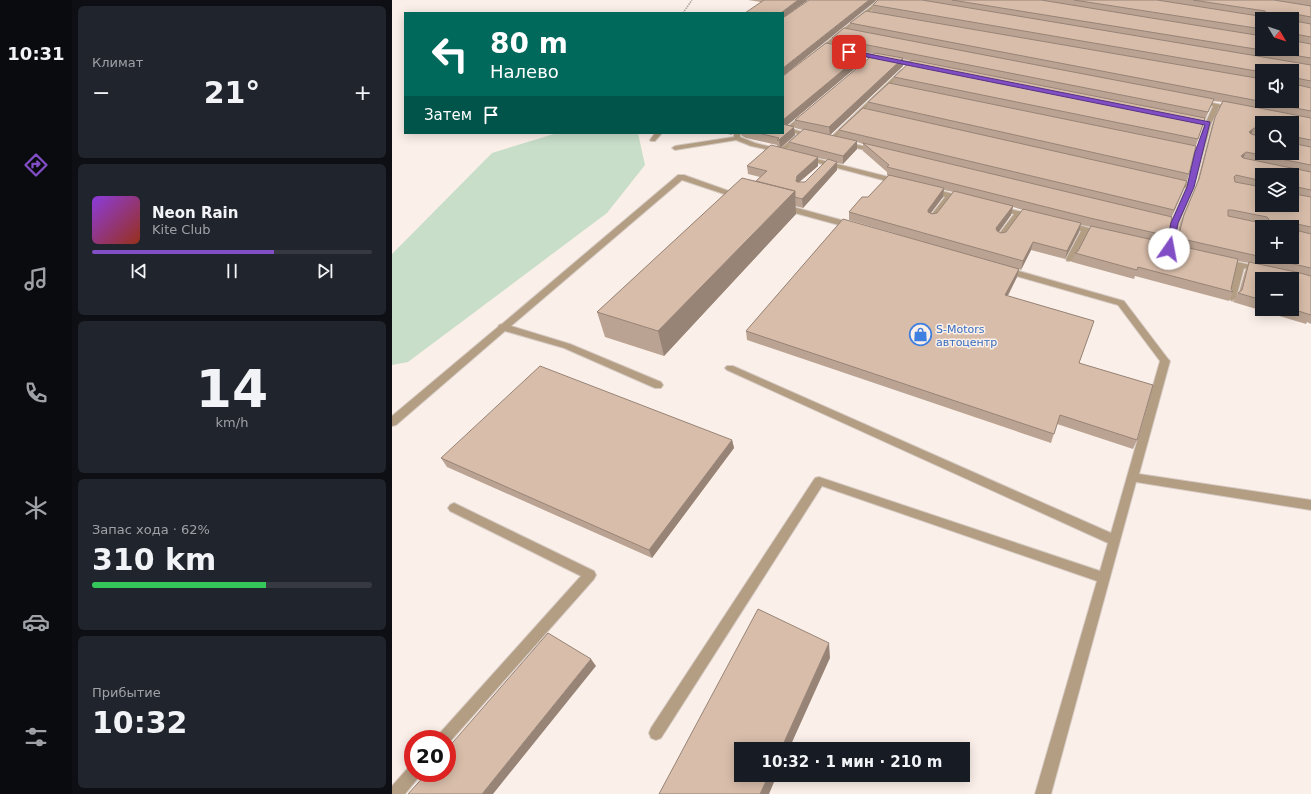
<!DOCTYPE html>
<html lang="ru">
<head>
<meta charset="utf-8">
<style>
	body { margin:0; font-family:"DejaVu Sans",sans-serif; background:#20242c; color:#f1f3f6; height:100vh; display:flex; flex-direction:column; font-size:15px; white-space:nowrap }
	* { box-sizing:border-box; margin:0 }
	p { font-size:13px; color:#9ea1a6 }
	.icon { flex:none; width:22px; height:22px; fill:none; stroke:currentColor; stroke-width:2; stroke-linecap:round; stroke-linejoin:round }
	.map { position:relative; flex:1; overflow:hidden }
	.sheet { display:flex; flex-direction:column; gap:6px; padding:6px; background:#0d0f14; width:320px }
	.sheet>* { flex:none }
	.banner { position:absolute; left:12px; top:12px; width:380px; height:122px; border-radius:0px; box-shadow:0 2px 10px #0003; background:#00695c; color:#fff; overflow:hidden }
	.needle { width:26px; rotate:129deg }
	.tools { position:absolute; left:863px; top:12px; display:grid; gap:8px }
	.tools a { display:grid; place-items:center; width:44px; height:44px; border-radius:0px; background:#171b24; box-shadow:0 2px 10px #0003; font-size:20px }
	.speed { position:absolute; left:12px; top:730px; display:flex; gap:8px; font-size:20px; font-weight:700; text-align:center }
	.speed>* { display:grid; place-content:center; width:52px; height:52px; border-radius:50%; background:#171b24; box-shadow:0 2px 10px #0003; line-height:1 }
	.speed .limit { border:6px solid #d22; background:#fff; color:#111 }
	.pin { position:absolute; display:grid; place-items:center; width:34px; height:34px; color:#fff; margin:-17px; border-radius:8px; box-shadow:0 2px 6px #0006 }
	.me { position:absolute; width:44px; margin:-22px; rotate:12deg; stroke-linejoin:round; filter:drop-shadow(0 0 3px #0008) }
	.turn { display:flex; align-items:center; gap:14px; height:84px; padding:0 20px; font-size:18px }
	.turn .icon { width:52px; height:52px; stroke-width:2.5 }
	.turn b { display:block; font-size:28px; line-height:34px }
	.then { display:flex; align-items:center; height:38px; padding:0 20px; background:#0003; gap:8px; font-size:15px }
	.big { font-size:30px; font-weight:600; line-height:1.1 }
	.sheet .widget { flex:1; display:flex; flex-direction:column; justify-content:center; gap:6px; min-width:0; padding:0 14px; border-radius:6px; background:#20242c }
	.sheet .dial { align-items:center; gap:0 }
	.dial b { font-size:52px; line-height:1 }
	.song { display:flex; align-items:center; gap:12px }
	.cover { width:48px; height:48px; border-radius:6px; background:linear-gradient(135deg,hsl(270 70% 55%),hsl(10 70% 35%)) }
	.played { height:4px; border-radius:2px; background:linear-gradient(90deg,#824ec6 65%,#363941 65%) }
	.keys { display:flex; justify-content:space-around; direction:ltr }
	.heat { display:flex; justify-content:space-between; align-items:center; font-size:22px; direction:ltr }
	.charge { height:6px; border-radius:3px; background:linear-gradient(90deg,#34c759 62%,#363941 0) }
	.trip { position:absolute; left:342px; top:742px; width:236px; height:40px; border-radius:0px; background:#171b24; box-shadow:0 2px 10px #0003; font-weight:600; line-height:40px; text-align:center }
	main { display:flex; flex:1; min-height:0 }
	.tabs { display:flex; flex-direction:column; width:72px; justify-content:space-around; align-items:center; background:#090b0e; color:#9ea1a6 }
	.tabs .icon { width:28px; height:28px }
	.tabs .active { color:#824ec6 }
	.tabs b { font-size:18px; color:#f1f3f6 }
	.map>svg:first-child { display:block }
</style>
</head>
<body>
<main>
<nav class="tabs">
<b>10:31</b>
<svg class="icon active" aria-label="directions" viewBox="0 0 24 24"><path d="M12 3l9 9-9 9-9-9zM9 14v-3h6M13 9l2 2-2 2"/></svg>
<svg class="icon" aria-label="music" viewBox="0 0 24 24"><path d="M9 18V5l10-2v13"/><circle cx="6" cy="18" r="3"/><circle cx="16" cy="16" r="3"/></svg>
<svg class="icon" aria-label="phone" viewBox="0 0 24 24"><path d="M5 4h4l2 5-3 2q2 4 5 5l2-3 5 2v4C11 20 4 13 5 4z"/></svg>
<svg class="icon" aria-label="climate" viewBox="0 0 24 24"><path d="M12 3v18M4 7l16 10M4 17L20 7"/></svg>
<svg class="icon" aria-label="car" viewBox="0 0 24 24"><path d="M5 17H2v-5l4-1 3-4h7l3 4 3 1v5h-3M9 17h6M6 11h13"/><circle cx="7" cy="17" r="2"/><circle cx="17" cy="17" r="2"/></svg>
<svg class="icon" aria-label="filters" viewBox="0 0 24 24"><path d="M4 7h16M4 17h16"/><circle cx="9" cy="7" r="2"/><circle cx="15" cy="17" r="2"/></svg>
</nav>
<section class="sheet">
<div class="widget"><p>Климат</p>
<div class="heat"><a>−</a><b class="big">21°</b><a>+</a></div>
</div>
<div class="widget">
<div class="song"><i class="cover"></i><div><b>Neon Rain</b><p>Kite Club</p></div></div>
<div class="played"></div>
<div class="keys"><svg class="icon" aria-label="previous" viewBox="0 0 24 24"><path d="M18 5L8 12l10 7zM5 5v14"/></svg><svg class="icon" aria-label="pause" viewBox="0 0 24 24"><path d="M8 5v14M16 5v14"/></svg><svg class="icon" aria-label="next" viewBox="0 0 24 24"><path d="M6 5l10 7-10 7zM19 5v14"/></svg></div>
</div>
<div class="widget dial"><b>14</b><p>km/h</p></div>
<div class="widget"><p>Запас хода · 62%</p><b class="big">310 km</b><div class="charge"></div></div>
<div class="widget"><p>Прибытие</p><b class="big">10:32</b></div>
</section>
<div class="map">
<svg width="919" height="794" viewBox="0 0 919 794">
	<rect width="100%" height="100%" fill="#fbf0e9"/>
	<!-- green -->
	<path fill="#c8dec9" d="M165 133H246L253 165 215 213 16 362 0 365V254L100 153Z"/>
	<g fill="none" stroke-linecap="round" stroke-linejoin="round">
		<defs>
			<path id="service" d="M487 0H492L428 53H424V51Z
				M461 50 530 64 533 66 530 68 459 53 458 52Z
				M509 70 514 71 441 141H437V139Z
				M807 100 844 108 841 110 827 107 819 124 802 187 787 223 781 249 777 251 773 249 779 224 763 219 767 217 780 220 794 188 777 183 781 181 795 184 812 125 795 120 798 118 814 122 821 106 805 103 804 102Z
				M411 114 416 115 400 129 414 133 391 153 359 146 344 140 283 150 280 148 283 146 342 137V133H348V137L363 143 388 149 406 134 392 130Z
				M263 133H270L263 141H259L258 140Z
				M451 141 486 150 487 151 484 153 449 144 448 143Z
				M413 156 509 180 510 182 506 184 411 159V157Z
				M286 175H292L351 196 350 198H344L290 180 119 326 178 344 269 382 271 385 269 388H263L172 348 113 331 4 425 0 426V416L106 327 107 325 110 324Z
				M536 189H542L573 197 574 199 570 201 560 199 543 221H537L536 219 553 197 536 193Z
				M388 205H394L464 224 465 226 464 228H458L388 209Z
				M604 206 640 214 644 216 640 218 629 216 611 240H608L604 238 622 214 604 210Z
				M672 223H678L713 232 714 234 710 236 696 233 681 261H675L674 259 689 231 672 227Z
				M830 259H833L871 268 872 270 868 273 852 268 844 298 840 301 836 298 844 266 830 263 829 261Z
				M613 267 732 301 776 359 778 361 747 474 919 500V510L744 482 659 794H643L705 581 430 486 269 738 264 740 259 738 257 733 259 728 423 478 427 477 708 571 716 543 335 370 333 368 335 366H341L719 533 768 361 726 305 610 272 609 270 610 268Z
				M62 503 202 571 204 575 202 579 55 745V739H45L47 734 189 576 58 511 56 508 58 505Z
				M21 766V773H28L26 778 13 794H0V786L16 768Z"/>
		</defs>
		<!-- service casing -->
		<use href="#service" stroke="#d6cbc4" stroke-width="2"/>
		<!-- path -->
		<path stroke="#aca19a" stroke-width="1.5" stroke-dasharray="1.5 1" stroke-linecap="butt" d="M291 13 300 0"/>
		<!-- service -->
		<use href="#service" fill="#b39d83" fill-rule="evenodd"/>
	</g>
	<!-- wall -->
	<path fill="#baa392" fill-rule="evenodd" d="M356 0H416L369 2Z
		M486 0H919V324L915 322 914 324 841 302 846 293 847 292 853 271 857 263 846 261 839 289 841 292 837 301 743 276 742 279 680 262 683 253 686 251 699 227 689 225 687 232 673 259 639 250 629 270 627 269 625 277 616 296 702 321 687 363 761 385 745 440 741 449 665 424 659 443 355 340 354 331 451 219 529 241 457 220V212L470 197H476L496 176 495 175V172L471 151V144L465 142V149L451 164 445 163V170L411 208 403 206 404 214 272 356 213 337 205 312 350 178 364 181 368 177 356 174 355 166 379 145 385 147V145L354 138 350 136 348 133H391V76L434 43 440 45V38L452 28 458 30V23L474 11 480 12 481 5ZM870 19H900V49H870ZM474 52 482 54 403 120V128L411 130 397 142V150L389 148 403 135 402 127 395 125 474 59ZM511 59 519 61 502 77V84L497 83 476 102V109L471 108 447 130V137L438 135 511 66ZM870 71H900V101H870ZM821 101 830 102 820 125 804 186 788 223 783 245 773 243 776 236 780 217V216L795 181 797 174 804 146 812 120H813ZM870 123H900V153H870ZM426 158 436 160 413 182H407L426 166ZM870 175H900V205H870ZM552 190 561 192 545 213 540 214 539 213 551 197ZM621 207 631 210 614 232 609 233 607 232 619 215ZM870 227H900V257H870ZM870 279H900V309H870Z
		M331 133H341L340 135Z
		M340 440 342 448 260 558 55 467 49 458Z"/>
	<!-- shaded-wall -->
	<path fill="#978477" d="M406 0H416L391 18V13H390V12Z
		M477 0H485L391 76V68Z
		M474 51V59L392 128 391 120Z
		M511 58V66L438 135 437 127Z
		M402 127 403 135 388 148 387 140Z
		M862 128 858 137 857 132Z
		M465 141V149L451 164V156Z
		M854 152 850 161 849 156Z
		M426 157V166L405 184 404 181 405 176Z
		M445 162V170L411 208 410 199Z
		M795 181 792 189 779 218 782 210Z
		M552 188 551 197 535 218 536 210Z
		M403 191 404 214 272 356 266 331Z
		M621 206 619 215 603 237 604 228Z
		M689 223 687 232 673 259 675 251Z
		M641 242 639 250 629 270 631 261Z
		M627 269 625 277 611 304 613 295Z
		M340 440 342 448 260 558 257 550Z
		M437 643 438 658 397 749H389Z
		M199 659 204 666 101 794H90Z
		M377 775H385L377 794H368Z"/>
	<!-- building -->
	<path fill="#d8bdaa" stroke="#978477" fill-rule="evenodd" d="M372 0H406L390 12V13H353Z
		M417 0H477L391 68V18Z
		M486 0H530L919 65V81L904 78 902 79V84L919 88V111L458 23 474 11 870 79V101H900V71H870V72L481 5Z
		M560 0H649L870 36V49H900V19H870V29L682 0H765L873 17 874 16 873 11 801 0H882L919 6V17L903 14 901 16 903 21 919 24V37L903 34 902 36 903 41 919 44V58Z
		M452 28 822 99 816 112 440 38Z
		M434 43 474 51 391 120V124L402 127 387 140H385L387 138 366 133H391V76Z
		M483 53 511 58 437 127 403 120Z
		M520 60 813 118 806 139 502 77Z
		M497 83 804 146 797 174 476 102Z
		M831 101 919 118V140L904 137 902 139 904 144 919 147V165L854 152 849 156 851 158 919 172V190L905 187 903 189V194L919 197V227L905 224 903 225V230L919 234V268L871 257H900V227H870V257L786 238 792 215 807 179 823 117ZM870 123H900V153H870V137L859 134 857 132 862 128 870 131ZM844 175 870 181V175H900V205H870V187L843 182 842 177ZM836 210H840L875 217 877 219 874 224 836 216Z
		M471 108 795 181 782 210 447 130Z
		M412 129 465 141 451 156 397 142Z
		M471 143 780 217 776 236 698 218 495 167 497 165Z
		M379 145 426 157 405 176 404 181 405 182H413L436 159 445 162 410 199 403 197V191L364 181 375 171 355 166Z
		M497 175 552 188 536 210V212L540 214 545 213 562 191 621 206 604 228 605 231 609 233 614 232 631 209 689 223 675 251 641 242 631 261 457 212 470 197H476Z
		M350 178 403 191 266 331 205 312Z
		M451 219 627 269 613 295 702 321 687 363 761 385 745 440 668 415 662 434 354 331Z
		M699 226 846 259 839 289 841 292 746 267 745 270 683 253 686 251Z
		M857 262 904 272 919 276V315L900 309V279H870V300L846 293 850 290Z
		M148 366 340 440 257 550 49 458Z
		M366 609 437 643 389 749H349V775H377L368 794H267Z
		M156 633 199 659 90 794H16L35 773H55V749Z"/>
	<!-- route -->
	<path fill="#824ec6" stroke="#543381" d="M457 50 818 122 802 187 786 223 781 249 777 251 774 249 779 223 795 187 803 152 813 125 455 53V51Z"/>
	<!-- icons -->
	<defs>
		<symbol id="shop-ring" viewBox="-11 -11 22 22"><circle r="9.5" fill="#fbf0e9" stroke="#3f7fe0" stroke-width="1.5"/><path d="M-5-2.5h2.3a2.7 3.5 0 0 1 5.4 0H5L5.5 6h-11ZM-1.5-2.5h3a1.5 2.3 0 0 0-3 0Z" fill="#3f7fe0"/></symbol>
	</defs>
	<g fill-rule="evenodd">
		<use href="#shop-ring" x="516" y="322" width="25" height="25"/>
	</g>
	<g text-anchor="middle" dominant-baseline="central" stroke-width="3" stroke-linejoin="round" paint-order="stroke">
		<!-- shop labels -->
		<g font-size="11" fill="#366cbe" stroke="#fbf0e9" text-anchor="start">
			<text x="544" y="329">S-Motors<tspan x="544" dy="13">автоцентр</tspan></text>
		</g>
	</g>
</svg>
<div class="tools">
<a><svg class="needle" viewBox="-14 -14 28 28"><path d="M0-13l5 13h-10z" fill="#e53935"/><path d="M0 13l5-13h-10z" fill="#9ea1a6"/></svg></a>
<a><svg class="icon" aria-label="sound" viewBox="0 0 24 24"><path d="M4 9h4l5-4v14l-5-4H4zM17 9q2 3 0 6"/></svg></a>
<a><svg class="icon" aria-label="search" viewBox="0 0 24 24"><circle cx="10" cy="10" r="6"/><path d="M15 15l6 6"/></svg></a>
<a><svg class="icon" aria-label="layers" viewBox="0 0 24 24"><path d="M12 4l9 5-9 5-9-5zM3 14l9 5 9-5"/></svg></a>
<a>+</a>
<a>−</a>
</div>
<div class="speed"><div class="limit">20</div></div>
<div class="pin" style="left:457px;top:52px;background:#d93025"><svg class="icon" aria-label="arrive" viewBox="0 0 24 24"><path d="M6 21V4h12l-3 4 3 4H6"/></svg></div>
<svg class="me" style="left:777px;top:249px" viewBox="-20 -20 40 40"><circle r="19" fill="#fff"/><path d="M0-13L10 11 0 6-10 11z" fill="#824ec6"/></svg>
<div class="trip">10:32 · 1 мин · 210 m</div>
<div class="banner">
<div class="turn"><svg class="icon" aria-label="left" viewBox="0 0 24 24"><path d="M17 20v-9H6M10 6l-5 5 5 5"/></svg><div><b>80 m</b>Налево</div></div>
<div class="then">Затем<svg class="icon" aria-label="arrive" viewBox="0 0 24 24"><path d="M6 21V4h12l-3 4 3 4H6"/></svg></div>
</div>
</div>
</main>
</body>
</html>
